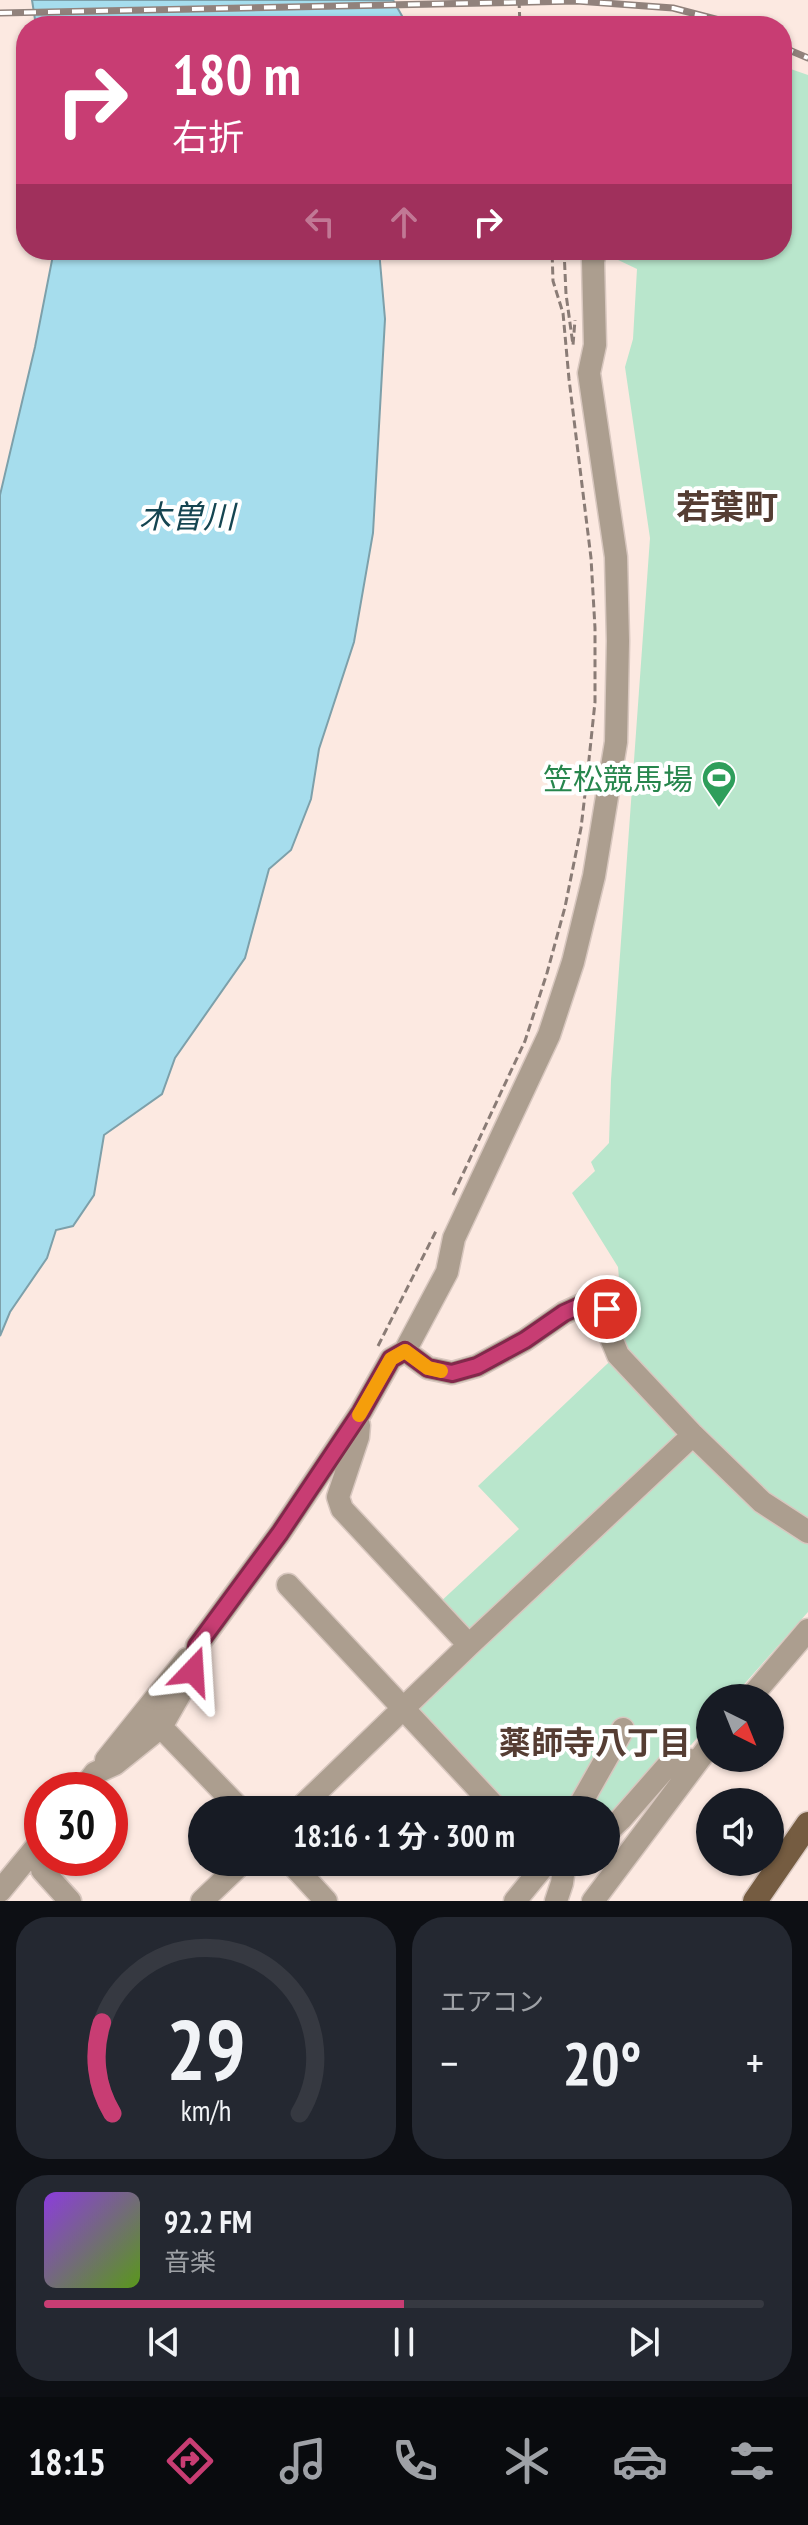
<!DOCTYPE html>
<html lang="ja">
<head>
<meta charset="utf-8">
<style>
	body { margin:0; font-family:"PT Sans Narrow","Noto Sans JP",sans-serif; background:#242831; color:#f1f3f6; height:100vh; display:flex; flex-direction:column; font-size:30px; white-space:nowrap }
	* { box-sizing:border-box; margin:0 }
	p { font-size:26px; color:#9ea1a6 }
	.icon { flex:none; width:44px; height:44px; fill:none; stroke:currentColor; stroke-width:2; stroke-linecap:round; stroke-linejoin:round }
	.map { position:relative; height:1901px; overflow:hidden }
	.panel { display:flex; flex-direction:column; gap:16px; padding:16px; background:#0d0f14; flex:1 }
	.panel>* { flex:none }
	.top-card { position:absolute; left:16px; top:16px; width:776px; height:244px; border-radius:32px; box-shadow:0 2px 6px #0004; background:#c83d73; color:#fff; overflow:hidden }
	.needle { width:52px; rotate:137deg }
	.controls { position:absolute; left:696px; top:1684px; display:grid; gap:16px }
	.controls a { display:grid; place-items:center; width:88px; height:88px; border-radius:50%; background:#171b24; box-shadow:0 2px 6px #0004; font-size:40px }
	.speed { position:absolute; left:24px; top:1772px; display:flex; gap:16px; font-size:40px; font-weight:700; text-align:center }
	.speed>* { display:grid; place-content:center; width:104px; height:104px; border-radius:50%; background:#171b24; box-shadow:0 2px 6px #0004; line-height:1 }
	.speed .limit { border:12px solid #d22; background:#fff; color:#111 }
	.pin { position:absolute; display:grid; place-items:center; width:68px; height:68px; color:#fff; margin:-34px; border:4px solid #fff; border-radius:50%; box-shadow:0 2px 8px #0007 }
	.me { position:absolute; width:88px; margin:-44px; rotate:20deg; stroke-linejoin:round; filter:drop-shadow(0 0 6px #0008) }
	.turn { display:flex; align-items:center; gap:28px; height:168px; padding:0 24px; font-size:36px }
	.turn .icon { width:104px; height:104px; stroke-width:2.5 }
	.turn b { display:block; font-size:56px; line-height:68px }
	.lanes { display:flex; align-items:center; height:76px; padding:0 24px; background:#0003; justify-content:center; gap:40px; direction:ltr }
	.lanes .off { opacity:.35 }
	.big { font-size:60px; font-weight:700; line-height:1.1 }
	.panel .widget { flex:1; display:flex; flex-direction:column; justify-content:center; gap:12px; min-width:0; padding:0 28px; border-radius:32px; background:#242831 }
	.panel .dial { align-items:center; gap:0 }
	.dial svg { height:208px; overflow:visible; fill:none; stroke:#363941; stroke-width:7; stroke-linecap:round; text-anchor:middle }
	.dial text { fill:#f1f3f6; stroke:none }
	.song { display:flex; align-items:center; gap:24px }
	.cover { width:96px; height:96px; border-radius:12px; background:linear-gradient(135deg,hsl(270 70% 55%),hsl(90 70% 35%)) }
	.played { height:8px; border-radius:4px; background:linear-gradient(90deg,#c83d73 50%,#363941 50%) }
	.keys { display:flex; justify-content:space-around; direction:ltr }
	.heat { display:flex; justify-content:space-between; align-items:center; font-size:44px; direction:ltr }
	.panel .tiles { flex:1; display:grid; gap:16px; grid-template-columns:1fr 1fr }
	.widget:last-child { grid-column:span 2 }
	.trip { position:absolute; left:188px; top:1796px; width:432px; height:80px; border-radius:40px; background:#171b24; box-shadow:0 2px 6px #0004; font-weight:700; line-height:80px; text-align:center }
	.menu { display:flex; height:128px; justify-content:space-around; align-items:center; background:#090b0e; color:#9ea1a6 }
	.menu .icon { width:56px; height:56px }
	.menu .current { color:#c83d73 }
	.menu b { font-size:36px; color:#f1f3f6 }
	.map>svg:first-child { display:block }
</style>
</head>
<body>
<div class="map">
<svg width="808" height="1901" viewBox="0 0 808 1901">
	<rect width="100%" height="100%" fill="#fce9e1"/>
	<!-- green -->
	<path fill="#b9e6cc" d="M782 66 808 75V1612L732 1698H710V1723L691 1745 667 1753 606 1820V1810H510L414 1711 478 1647 438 1604 519 1529 478 1486 625 1347 618 1267 572 1193 595 1171 591 1162 609 1143 611 1080 650 538 625 367 633 339 637 269 614 258 615 250H782Z"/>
	<!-- water -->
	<path fill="#a6dded" stroke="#7da0aa" stroke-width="2" d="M32 0H393L406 23V26H36Z
		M54 250H379L385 319 373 533 354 642 319 749 311 799 291 850 269 869 245 958 175 1058 162 1094 104 1135 94 1195 73 1226 56 1230 47 1258 10 1312 0 1336V495L35 347Z"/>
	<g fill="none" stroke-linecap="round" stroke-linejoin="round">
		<defs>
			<path id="minor" d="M405 1351 428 1368 452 1373 477 1366 525 1340 564 1313 584 1304 607 1309 611 1338 618 1355 693 1435 762 1502 808 1532
				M359 1425 358 1437 338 1497 342 1509 469 1645
				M288 1585 498 1810
				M750 1698 808 1630
				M161 1727 241 1810
				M106 1760 187 1659
				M82 1790 95 1773 115 1764 161 1727 193 1671 197 1646 280 1533 361 1412 391 1359 405 1351 447 1272 454 1238 549 1035 573 962 594 876 616 742 618 641 616 557 589 373 595 345 593 261 596 250
				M298 1810 469 1645 693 1435
				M577 1810 623 1729
				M606 1833 621 1819 670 1763 684 1759 697 1761
				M290 1862 326 1901
				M42 1870 70 1901
				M0 1891 42 1840
				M202 1901 243 1862
				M515 1901 547 1862
				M556 1901 562 1883 564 1867
				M593 1901 710 1745"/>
			<path id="major" d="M755 1901 808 1824"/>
		</defs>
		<!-- minor casing -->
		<use href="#minor" stroke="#d8c7bf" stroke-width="25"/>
		<!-- major casing -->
		<use href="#major" stroke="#d8c7bf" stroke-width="27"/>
		<!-- path -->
		<path stroke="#8a7c76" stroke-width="3" stroke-dasharray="8 4" stroke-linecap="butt" d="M519 0 520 26
			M575 26V25
			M564 250 566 294 573 345 575 320
			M453 1195 525 1041 547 973 565 907 581 828 588 769 595 702V628L591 558 569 379 563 313 553 281 552 250
			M378 1346 436 1231
			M28 1828 42 1811"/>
		<!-- minor -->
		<use href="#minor" stroke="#ac9e8f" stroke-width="22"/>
		<!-- major -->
		<use href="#major" stroke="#755c41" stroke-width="24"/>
		<defs>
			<path id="rail" d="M0 13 577 1 673 8 742 26
				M782 47 808 58"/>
		</defs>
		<!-- rail casing -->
		<use href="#rail" stroke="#91827c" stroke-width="7"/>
		<!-- rail -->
		<use href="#rail" stroke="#fff" stroke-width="4" stroke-dasharray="12" stroke-linecap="butt"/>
	</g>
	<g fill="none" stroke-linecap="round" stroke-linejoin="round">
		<defs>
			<path id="route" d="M193 1671 197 1646 280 1533 361 1412 391 1359 405 1351 428 1368 452 1373 477 1366 525 1340 564 1313 584 1304 607 1309"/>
		</defs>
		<!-- route casing -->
		<use href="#route" stroke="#82284b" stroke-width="20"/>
		<!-- route -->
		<use href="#route" stroke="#c83d73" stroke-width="14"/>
		<!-- slow -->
		<path stroke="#f59e0b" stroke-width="14" d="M359 1415 391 1359 405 1351 428 1368 441 1371"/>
	</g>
	<!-- icons -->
	<defs>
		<symbol id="stadium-pin" viewBox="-11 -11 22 30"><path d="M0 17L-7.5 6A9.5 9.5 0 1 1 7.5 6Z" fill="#2e9e5b" stroke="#fff"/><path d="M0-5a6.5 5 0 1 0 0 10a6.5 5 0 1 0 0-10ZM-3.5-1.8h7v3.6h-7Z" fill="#fff"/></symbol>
	</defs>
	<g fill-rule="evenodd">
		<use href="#stadium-pin" x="699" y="758" width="40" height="54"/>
	</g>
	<g text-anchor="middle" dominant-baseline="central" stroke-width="8" stroke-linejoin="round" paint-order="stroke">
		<!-- leisure labels -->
		<g font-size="30" fill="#27864d" stroke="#fff" text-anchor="end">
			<text x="693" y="778">笠松競馬場</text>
		</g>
		<!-- water labels -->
		<g font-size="32" font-style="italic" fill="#154551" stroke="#fff">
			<text x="187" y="516">木曽川</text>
		</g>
		<!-- neighbourhood labels -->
		<g font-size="32" font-weight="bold" fill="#553d33" stroke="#fff">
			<text x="595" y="1742">薬師寺八丁目</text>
		</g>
		<!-- quarter labels -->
		<g font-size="34" font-weight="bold" fill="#553d33" stroke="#fff">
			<text x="727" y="506">若葉町</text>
		</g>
	</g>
</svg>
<div class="controls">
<a><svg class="needle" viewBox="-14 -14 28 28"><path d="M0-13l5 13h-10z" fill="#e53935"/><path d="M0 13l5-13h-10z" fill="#9ea1a6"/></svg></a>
<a><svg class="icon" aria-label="sound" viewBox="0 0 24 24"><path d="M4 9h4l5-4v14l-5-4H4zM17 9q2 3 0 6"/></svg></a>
</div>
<div class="speed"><div class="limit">30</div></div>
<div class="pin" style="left:607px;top:1309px;background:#d93025"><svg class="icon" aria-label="arrive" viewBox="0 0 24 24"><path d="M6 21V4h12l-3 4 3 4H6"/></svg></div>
<svg class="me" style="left:193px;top:1671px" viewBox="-20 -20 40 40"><path d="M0-17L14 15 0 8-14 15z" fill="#c83d73" stroke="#fff" stroke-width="4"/></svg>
<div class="trip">18:16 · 1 分 · 300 m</div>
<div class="top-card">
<div class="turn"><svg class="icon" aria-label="right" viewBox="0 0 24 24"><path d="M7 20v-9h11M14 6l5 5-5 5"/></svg><div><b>180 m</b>右折</div></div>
<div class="lanes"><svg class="icon off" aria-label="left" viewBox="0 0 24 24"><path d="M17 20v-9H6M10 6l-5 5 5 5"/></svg><svg class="icon off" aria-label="ahead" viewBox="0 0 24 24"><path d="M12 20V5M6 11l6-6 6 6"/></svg><svg class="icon" aria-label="right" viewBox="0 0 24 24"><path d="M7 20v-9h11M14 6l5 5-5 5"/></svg></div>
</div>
</div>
<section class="panel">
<div class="tiles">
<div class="widget dial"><svg viewBox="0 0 100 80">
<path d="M14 69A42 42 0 1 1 86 69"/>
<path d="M14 69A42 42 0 0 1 10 34" stroke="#c83d73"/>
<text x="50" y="56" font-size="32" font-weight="700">29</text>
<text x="50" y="72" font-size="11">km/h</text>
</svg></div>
<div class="widget"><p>エアコン</p>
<div class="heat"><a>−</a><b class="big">20°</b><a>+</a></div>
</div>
<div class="widget">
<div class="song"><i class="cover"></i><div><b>92.2 FM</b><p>音楽</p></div></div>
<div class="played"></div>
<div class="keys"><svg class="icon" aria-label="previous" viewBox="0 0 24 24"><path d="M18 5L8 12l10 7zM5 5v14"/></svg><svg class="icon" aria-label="pause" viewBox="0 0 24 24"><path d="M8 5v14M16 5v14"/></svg><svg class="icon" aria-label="next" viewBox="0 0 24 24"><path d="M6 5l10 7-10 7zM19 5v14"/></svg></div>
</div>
</div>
</section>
<nav class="menu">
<b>18:15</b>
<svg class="icon current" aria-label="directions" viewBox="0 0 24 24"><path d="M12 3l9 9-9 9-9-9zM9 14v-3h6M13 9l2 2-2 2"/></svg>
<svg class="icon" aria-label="music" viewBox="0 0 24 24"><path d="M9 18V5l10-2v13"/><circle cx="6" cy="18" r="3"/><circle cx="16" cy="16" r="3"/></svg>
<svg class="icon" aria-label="phone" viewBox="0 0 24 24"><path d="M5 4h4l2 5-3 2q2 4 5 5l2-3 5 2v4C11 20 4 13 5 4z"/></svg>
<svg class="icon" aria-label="climate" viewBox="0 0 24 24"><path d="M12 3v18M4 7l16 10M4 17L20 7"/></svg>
<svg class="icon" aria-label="car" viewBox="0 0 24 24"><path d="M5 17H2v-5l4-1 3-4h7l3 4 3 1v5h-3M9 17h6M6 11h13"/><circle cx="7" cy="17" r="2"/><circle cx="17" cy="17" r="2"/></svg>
<svg class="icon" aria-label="filters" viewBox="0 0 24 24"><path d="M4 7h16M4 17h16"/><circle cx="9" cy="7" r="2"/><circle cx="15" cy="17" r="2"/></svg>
</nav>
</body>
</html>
